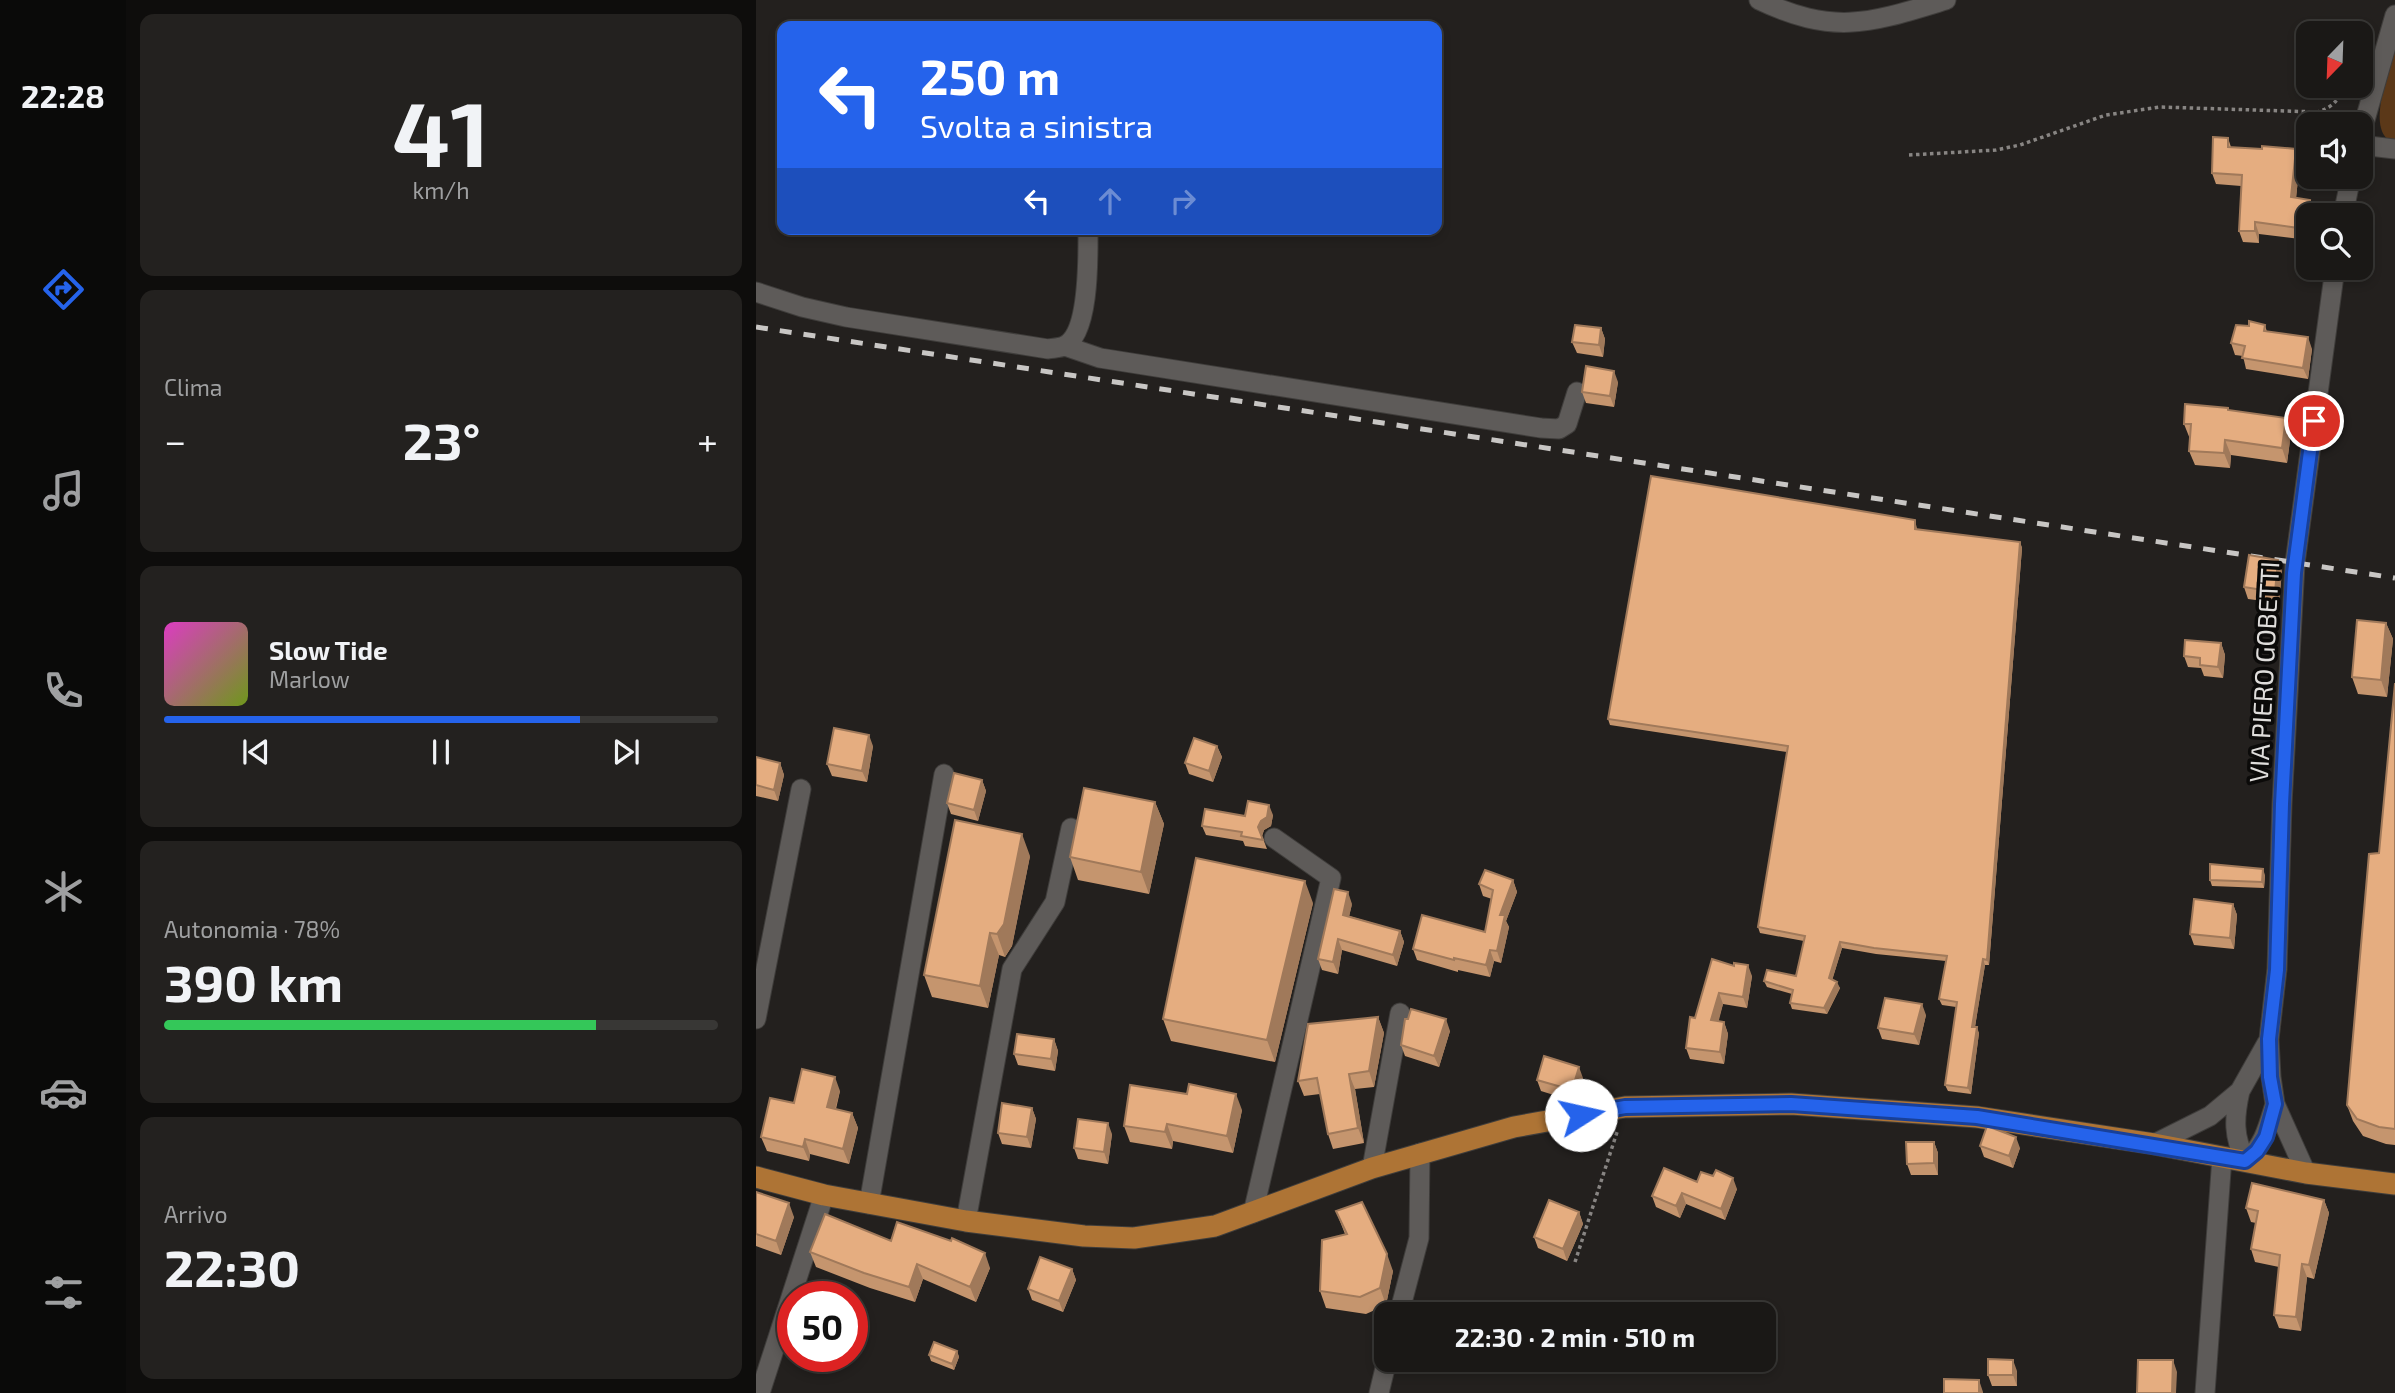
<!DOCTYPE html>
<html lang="it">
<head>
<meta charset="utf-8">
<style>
	body { margin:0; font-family:"Exo 2",sans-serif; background:#23211f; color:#f1f3f6; height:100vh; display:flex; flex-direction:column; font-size:26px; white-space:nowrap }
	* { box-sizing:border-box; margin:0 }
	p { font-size:23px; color:#9fa0a1 }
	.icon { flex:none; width:38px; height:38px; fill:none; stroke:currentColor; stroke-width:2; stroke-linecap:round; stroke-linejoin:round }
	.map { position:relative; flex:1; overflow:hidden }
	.details { display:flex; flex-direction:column; gap:14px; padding:14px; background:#0e0d0c; width:630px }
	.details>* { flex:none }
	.hud { position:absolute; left:21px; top:21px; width:665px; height:214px; border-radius:14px; box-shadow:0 4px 10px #0003,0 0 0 2px #383735; background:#2563eb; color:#fff; overflow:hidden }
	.needle { width:46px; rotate:203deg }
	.controls { position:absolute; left:1540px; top:21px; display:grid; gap:14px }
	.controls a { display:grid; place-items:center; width:77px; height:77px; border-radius:14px; background:#1a1816; box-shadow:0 4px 10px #0003,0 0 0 2px #383735; font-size:35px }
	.speed { position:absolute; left:21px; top:1281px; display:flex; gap:14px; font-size:35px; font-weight:700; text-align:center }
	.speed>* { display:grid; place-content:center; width:91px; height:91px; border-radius:50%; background:#1a1816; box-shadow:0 4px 10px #0003,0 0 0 2px #383735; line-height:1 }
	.speed .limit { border:10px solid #d22; background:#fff; color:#111 }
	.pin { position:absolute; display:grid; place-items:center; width:60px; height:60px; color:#fff; margin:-30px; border:4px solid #fff; border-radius:50%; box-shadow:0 2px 7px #0007 }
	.me { position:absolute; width:77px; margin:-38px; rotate:80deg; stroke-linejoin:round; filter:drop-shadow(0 0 5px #0008) }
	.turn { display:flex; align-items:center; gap:24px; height:147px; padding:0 28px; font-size:32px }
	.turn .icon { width:91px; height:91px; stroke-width:2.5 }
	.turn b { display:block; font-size:49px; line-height:60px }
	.lanes { display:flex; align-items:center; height:66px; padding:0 28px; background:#0003; justify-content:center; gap:35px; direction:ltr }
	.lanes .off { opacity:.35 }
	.big { font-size:52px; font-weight:700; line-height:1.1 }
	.details .widget { flex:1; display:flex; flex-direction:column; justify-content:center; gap:10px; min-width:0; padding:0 24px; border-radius:14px; background:#23211f }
	.details .dial { align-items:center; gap:0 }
	.dial b { font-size:91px; line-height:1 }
	.song { display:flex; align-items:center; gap:21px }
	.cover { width:84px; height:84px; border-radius:10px; background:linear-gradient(135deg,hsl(310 70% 55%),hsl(80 70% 35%)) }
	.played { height:7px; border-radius:4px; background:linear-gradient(90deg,#2563eb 75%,#383735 75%) }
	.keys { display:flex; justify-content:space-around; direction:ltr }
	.heat { display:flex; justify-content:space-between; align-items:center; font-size:38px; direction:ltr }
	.charge { height:10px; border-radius:5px; background:linear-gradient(90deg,#34c759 78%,#383735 0) }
	.trip { position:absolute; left:618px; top:1302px; width:402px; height:70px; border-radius:14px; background:#1a1816; box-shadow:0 4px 10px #0003,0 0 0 2px #383735; font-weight:700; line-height:70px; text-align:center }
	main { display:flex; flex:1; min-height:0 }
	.dock { display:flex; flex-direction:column; width:126px; justify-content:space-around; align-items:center; background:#0a0a09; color:#9fa0a1 }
	.dock .icon { width:49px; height:49px }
	.dock .on { color:#2563eb }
	.dock b { font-size:32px; color:#f1f3f6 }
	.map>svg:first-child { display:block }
</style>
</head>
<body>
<main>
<nav class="dock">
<b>22:28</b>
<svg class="icon on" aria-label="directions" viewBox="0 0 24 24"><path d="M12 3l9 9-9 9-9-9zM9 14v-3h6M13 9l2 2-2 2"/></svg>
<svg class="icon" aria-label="music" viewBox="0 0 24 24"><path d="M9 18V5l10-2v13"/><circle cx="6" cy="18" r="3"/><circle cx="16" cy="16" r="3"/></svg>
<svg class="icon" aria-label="phone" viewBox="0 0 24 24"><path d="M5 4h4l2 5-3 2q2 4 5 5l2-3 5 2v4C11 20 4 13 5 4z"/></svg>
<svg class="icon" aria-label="climate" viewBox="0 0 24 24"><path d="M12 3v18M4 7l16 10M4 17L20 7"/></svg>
<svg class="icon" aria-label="car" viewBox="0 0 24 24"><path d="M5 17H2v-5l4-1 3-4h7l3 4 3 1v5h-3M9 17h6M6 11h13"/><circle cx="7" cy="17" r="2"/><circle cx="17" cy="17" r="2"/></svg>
<svg class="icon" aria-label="filters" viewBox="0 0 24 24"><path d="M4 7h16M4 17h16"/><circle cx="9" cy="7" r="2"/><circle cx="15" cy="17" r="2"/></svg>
</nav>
<section class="details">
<div class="widget dial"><b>41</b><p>km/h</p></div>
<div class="widget"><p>Clima</p>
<div class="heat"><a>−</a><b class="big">23°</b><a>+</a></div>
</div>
<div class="widget">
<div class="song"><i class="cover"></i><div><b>Slow Tide</b><p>Marlow</p></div></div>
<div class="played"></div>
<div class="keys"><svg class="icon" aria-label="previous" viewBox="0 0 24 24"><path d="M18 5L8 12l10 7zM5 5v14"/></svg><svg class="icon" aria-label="pause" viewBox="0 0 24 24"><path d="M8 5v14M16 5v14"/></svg><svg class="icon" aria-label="next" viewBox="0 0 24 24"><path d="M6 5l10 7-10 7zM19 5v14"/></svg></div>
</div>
<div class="widget"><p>Autonomia · 78%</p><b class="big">390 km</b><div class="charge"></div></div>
<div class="widget"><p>Arrivo</p><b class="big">22:30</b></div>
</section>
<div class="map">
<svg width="1639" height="1393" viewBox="0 0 1639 1393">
	<rect width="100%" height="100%" fill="#23201e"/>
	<!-- green -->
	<path fill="#5b3818" d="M1639 51V143C1608 134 1633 72 1639 51Z"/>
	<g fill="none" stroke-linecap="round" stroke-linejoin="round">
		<defs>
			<path id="minor" d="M1003 0C1079 36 1114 23 1190 0
				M1605 134 1639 15
				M1605 145 1639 149
				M1587 215 1595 177
				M0 292 46 307 90 317 292 349C297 348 304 348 308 346 334 334 332 255 332 229
				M309 346 344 358 785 428 803 429 811 424 821 392
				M0 1019 45 789
				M1484 1091C1478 1118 1477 1137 1490 1161 1508 1145 1512 1127 1519 1104
				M1398 1144 1454 1116 1484 1091 1511 1043
				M616 1168 644 1013
				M1550 1173 1519 1104 1515 1077 1513 1039 1521 969 1526 804 1539 563 1579 268
				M113 1204 188 774
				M497 1213 575 878 518 838
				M210 1221 256 969 299 902 315 828
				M643 1314 663 1238 664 1153
				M4 1393 68 1195
				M623 1393 631 1360
				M1449 1393 1466 1157"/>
			<path id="major" d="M0 1177 68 1195 210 1221 328 1236 378 1238 459 1226 616 1168 758 1127 869 1107 1035 1104 1221 1117 1398 1144 1550 1173 1639 1184"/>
		</defs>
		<!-- minor casing -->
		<use href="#minor" stroke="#3f3d3b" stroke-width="21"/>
		<!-- major casing -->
		<use href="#major" stroke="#3f3d3b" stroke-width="23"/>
		<!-- path -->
		<path stroke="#888583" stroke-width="3.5" stroke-dasharray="3.5 3.5" stroke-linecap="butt" d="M1153 155 1240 150 1264 145 1350 115 1404 107 1561 112C1576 108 1583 100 1588 86
			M819 1262 862 1129"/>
		<!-- minor -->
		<use href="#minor" stroke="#5e5b59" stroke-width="19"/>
		<!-- major -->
		<use href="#major" stroke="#ae7435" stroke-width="21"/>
		<!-- rail -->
		<path stroke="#c8c6c4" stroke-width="5" stroke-dasharray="12 12" stroke-linecap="butt" d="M0 327 1639 578"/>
	</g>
	<!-- wall -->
	<path fill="#c5956e" d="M1472 138 1475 147 1506 149H1540L1544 160 1540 198 1554 200 1558 211 1552 215V240L1503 234V243L1487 242 1483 231 1485 186 1460 184 1456 173Z
		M1509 325 1511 332 1556 349 1552 379 1490 369 1487 356 1479 355 1475 343 1493 326Z
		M845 328 849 339 847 357 821 353 816 342Z
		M862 382 858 407 830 403 826 392Z
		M1472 408 1473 410 1535 433 1531 463 1475 455 1474 468 1439 465 1433 451 1434 439 1428 424Z
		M1159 520 1161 529 1264 542 1266 548 1233 965H1229L1219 1027 1223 1033 1215 1094 1192 1091 1189 1085 1200 1007 1186 1005 1183 999 1190 961 1120 954 1086 948 1076 980 1084 988 1071 1014 1036 1009 1034 1003 1036 994 1011 987 1008 981 1040 976 1048 941 1004 933 1002 927 1031 752 854 725 852 719Z
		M1526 571 1523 603 1492 599 1488 587Z
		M1630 623 1637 639 1631 697 1602 694 1596 677Z
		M1465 643 1469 655 1467 678 1448 676 1445 668 1432 667 1428 656Z
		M1639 683V1145L1630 1144 1607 1136 1597 1121 1591 1105 1623 853Z
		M117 746 111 782 76 776 71 764Z
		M461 746 466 757 457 782 433 774 429 763Z
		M0 757 24 763 28 775 22 801 0 796Z
		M226 780 230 791 222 821 195 814 191 803Z
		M399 802 408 824 393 894 322 880 314 857Z
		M517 815 515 826 508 830 506 836 511 849 489 846 487 841 450 835 446 826 489 816Z
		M274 856 256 946 249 957 243 955 232 1008 176 997 168 975Z
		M1509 875 1508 888 1456 886 1454 880Z
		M757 880 761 892 750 921 753 927 745 963 738 961 734 977 702 970V972L661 960 657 949 729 932 736 899 727 896 723 884Z
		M557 903 519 1062 415 1041 407 1019Z
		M596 904 593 916 644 931 648 942 641 966 586 950 582 974 566 970 562 959Z
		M1477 904 1481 915 1478 949 1438 945 1434 934Z
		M956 959 996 976 991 1008 967 1004 962 1021 968 1022 972 1034 968 1064 934 1059 930 1048Z
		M1170 1015 1163 1045 1126 1039 1122 1028Z
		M622 1017 628 1033 618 1087 599 1089 608 1143 577 1149 572 1134 564 1094 548 1096 542 1081Z
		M652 1019 694 1031 683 1067 649 1056 645 1045Z
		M298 1039 302 1051 299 1071 262 1065 258 1054Z
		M827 1078 820 1102 785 1091 781 1080Z
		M84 1091 80 1109 96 1113 102 1128 93 1164 54 1154 53 1161 11 1151 5 1137 38 1103Z
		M276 1108 280 1119 275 1148 246 1144 242 1133Z
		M486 1110 477 1153 417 1141 416 1149 374 1142 368 1126Z
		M356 1134 352 1164 322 1159 318 1148Z
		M1178 1142 1182 1153V1175H1155L1151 1164Z
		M1224 1146 1264 1148 1257 1168 1228 1157Z
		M941 1182 981 1189 969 1220 930 1204 924 1218 900 1207 896 1196Z
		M0 1192 38 1217 25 1255 0 1246Z
		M1568 1200 1573 1213 1558 1279 1551 1277 1545 1331 1523 1328 1518 1315 1523 1267 1499 1262 1495 1249 1500 1223 1495 1222 1490 1208Z
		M580 1211 637 1271 630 1305 610 1314 570 1308 564 1291 589 1234Z
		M823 1212 827 1224 811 1261 782 1248 778 1237Z
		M135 1241 234 1268 220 1302 167 1279 159 1302 114 1288 60 1267 54 1252Z
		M316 1269 320 1280 307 1312 276 1300 272 1289Z
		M201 1351 203 1357 198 1370 175 1361 173 1355Z
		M1261 1371V1386H1236L1232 1375Z"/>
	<!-- shaded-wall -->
	<path fill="#a0795a" d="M1540 149 1544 160 1539 208 1535 197Z
		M1554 200 1558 211 1557 215H1552V236L1550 229Z
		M1499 222 1503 234V243L1499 231Z
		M845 328 849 339 847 357 843 345Z
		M1552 337 1556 349 1552 379 1547 368Z
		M858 371 862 382 858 407 854 396Z
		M1530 418 1535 433 1531 463 1526 448Z
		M1469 440 1475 455 1474 468 1468 453Z
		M1264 542 1266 548 1233 965 1231 960Z
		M1522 560 1526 571 1523 603 1519 592Z
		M1630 623 1637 639 1631 697 1625 680Z
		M1465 643 1469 655 1467 678 1462 667Z
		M113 735 117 746 111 782 106 771Z
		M461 746 466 757 457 782 453 771Z
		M24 763 28 775 22 801 18 790Z
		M226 780 230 791 222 821 218 810Z
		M399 802 408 824 393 894 385 872Z
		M513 805 517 815 515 826 508 830 506 836 502 827Z
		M266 834 274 856 256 946 249 957 241 934Z
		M1507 869 1509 875 1508 888 1506 882Z
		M757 880 761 892 750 921 753 927 745 963 741 951 744 915Z
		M549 881 557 903 519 1062 511 1040Z
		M592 892 596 904 591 926 587 915Z
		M1477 904 1481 915 1478 949 1474 938Z
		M644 931 648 942 641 966 637 955Z
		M234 933 243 955 232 1008 224 986Z
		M582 939 586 950 582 974 577 962Z
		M1084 942 1086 948 1075 984 1073 978Z
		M734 950 738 961 734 977 730 965Z
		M1227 959 1229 965 1218 1033 1216 1027Z
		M992 965 996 976 991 1008 987 997Z
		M1081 982 1084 988 1071 1014 1068 1008Z
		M963 993 967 1004 960 1032 955 1020Z
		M1166 1004 1170 1015 1163 1045 1158 1034Z
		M622 1017 628 1033 618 1087 613 1071Z
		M690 1019 694 1031 683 1067 678 1056Z
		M968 1022 972 1034 968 1064 964 1052Z
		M1221 1027 1223 1033 1215 1094 1212 1088Z
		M298 1039 302 1051 299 1071 295 1059Z
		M823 1067 827 1078 820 1102 816 1090Z
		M593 1074 599 1089 608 1143 602 1128Z
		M79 1077 84 1091 76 1121 71 1107Z
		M480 1094 486 1110 477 1153 471 1136Z
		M276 1108 280 1119 275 1148 271 1137Z
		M96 1113 102 1128 93 1164 87 1149Z
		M352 1123 356 1134 352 1164 348 1152Z
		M411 1124 417 1141 416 1149 409 1132Z
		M1260 1137 1264 1148 1257 1168 1253 1156Z
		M49 1139 54 1154 53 1161 47 1147Z
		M1178 1142 1182 1153V1175L1178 1163Z
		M977 1178 981 1189 969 1220 965 1209Z
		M926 1193 930 1204 924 1218 920 1206Z
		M1568 1200 1573 1213 1558 1279 1553 1265Z
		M33 1203 38 1217 25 1255 20 1241Z
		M823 1212 827 1224 811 1261 807 1249Z
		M229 1253 234 1268 220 1302 214 1287Z
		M631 1254 637 1271 630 1305 624 1288Z
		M161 1264 167 1279 159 1302 153 1287Z
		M1546 1264 1551 1277 1545 1331 1540 1317Z
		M316 1269 320 1280 307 1312 303 1301Z
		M201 1351 203 1357 198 1370 196 1364Z
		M1257 1360 1261 1371V1386L1257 1375Z
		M1417 1360 1421 1372 1420 1393H1416Z
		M1223 1380 1227 1392V1393H1223Z"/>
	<!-- building -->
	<path fill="#e5ad80" stroke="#a0795a" stroke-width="2" d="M1457 137 1472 138V147L1506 149V146L1540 149 1535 197 1554 200 1550 229 1499 222V231H1483L1486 175 1456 173Z
		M1493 321 1509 325 1508 331 1552 337 1547 368 1486 358 1489 346 1475 343 1480 325 1493 326Z
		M819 325 845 328 843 345 816 342Z
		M830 366 858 371 854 396 826 392Z
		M1429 404 1472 408V410L1530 418 1526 448 1469 440 1468 453 1433 451 1435 424H1428Z
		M895 476 1159 520V529L1264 542 1231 960 1227 959 1216 1027H1221L1212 1088 1189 1085 1201 1002 1183 999 1191 956 1118 948 1084 942 1073 978 1081 982 1068 1008 1034 1003 1037 990 1008 981 1011 970 1040 976 1049 936 1002 927 1032 746 852 719Z
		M1493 555 1522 560 1519 592 1488 587Z
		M1601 620 1630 623 1625 680 1596 677Z
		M1429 640 1465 643 1462 667 1444 665V658L1428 656Z
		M1639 683V1129L1623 1127 1601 1119 1591 1105 1613 854 1623 853Z
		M78 728 113 735 106 771 71 764Z
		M438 738 461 746 453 771 429 763Z
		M0 757 24 763 18 790 0 785Z
		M198 773 226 780 218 810 191 803Z
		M328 788 399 802 385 872 314 857Z
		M492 801 513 805 511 817 505 821 502 827 507 840 485 836 486 832 446 826 449 809 489 816Z
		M199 820 266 834 248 924 241 934 234 933 224 986 168 975Z
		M440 858 549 881 511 1040 407 1019Z
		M1454 864 1507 869 1506 882 1454 880Z
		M729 870 757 880 744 915H749L741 951 734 950 730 965 698 958V960L657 949 666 915 729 932 737 890 723 884Z
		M578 889 592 892 587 915 644 931 637 955 582 939 577 962 562 959Z
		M1438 899 1477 904 1474 938 1434 934Z
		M956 959 978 966V963L992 965 987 997 963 993 955 1020 968 1022 964 1052 930 1048 934 1017 939 1018Z
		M1129 998 1166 1004 1158 1034 1122 1028Z
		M655 1009 690 1019 678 1056 645 1045 649 1019H652Z
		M622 1017 613 1071 593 1074 602 1128 572 1134 561 1078 542 1081 552 1024Z
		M261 1034 298 1039 295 1059 258 1054Z
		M788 1056 823 1067 816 1090 781 1080Z
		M46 1069 79 1077 71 1107 96 1113 87 1149 49 1139 47 1147 5 1137 14 1098 38 1103Z
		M433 1084 480 1094 471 1136 411 1124 409 1132 368 1126 374 1085 431 1094Z
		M246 1103 276 1108 271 1137 242 1133Z
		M322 1119 352 1123 348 1152 318 1148Z
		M1231 1126 1260 1137 1253 1156 1224 1146Z
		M1150 1142H1178V1163L1151 1164Z
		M908 1168 941 1182 945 1172 957 1176 960 1170 977 1178 965 1209 926 1193 920 1206 896 1196Z
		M1496 1183 1568 1200 1553 1265 1546 1264 1540 1317 1518 1315 1524 1255 1495 1249 1502 1211 1490 1208Z
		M0 1192 33 1203 20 1241 0 1234Z
		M793 1200 823 1212 807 1249 778 1237Z
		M606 1202 631 1254 624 1288 604 1297 564 1291 566 1240 591 1234 580 1211Z
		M69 1214 135 1241 141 1222 195 1241 196 1238 229 1253 214 1287 161 1264 153 1287 108 1273 54 1252Z
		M284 1257 316 1269 303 1301 272 1289Z
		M178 1342 201 1351 196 1364 173 1355Z
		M1232 1359 1257 1360V1375H1232Z
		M1382 1360H1417L1416 1393H1381Z
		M1188 1379 1223 1380V1393H1188Z"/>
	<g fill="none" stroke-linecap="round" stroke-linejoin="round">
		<defs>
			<path id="route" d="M825 1115 869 1107 1035 1104 1221 1117 1489 1161 1501 1151 1510 1137 1519 1104 1514 1077 1513 1039 1521 970 1526 804 1538 573 1558 421"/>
		</defs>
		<!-- route casing -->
		<use href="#route" stroke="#184099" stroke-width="18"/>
		<!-- route -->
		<use href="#route" stroke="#2563eb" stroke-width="12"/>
	</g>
	<g text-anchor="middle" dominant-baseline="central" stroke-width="7" stroke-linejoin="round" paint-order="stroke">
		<!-- street labels -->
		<g font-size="26" fill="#dfdddb" stroke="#0b0a09">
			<text transform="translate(1507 672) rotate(-87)">VIA PIERO GOBETTI</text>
		</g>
	</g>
</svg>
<div class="controls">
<a><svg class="needle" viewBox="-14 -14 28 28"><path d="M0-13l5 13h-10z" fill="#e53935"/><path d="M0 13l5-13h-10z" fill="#9fa0a1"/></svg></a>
<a><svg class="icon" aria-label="sound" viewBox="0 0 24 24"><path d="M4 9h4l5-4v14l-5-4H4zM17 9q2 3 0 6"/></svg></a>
<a><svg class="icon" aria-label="search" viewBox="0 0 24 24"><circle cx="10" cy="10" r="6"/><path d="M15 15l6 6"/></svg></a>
</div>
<div class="speed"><div class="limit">50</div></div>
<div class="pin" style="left:1558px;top:421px;background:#d93025"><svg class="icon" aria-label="arrive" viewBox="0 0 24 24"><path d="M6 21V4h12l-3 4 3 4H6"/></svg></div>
<svg class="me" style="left:825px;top:1115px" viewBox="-20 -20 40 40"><circle r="19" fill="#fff"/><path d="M0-13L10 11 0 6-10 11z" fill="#2563eb"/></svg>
<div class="trip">22:30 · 2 min · 510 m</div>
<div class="hud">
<div class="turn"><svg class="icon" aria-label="left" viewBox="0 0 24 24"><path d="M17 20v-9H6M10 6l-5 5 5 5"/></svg><div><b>250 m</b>Svolta a sinistra</div></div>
<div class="lanes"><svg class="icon" aria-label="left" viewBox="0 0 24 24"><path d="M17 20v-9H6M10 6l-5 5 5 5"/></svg><svg class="icon off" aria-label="ahead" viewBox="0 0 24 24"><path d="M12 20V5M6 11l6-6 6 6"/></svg><svg class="icon off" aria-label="right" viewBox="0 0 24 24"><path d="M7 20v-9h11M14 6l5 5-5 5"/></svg></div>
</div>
</div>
</main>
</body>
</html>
